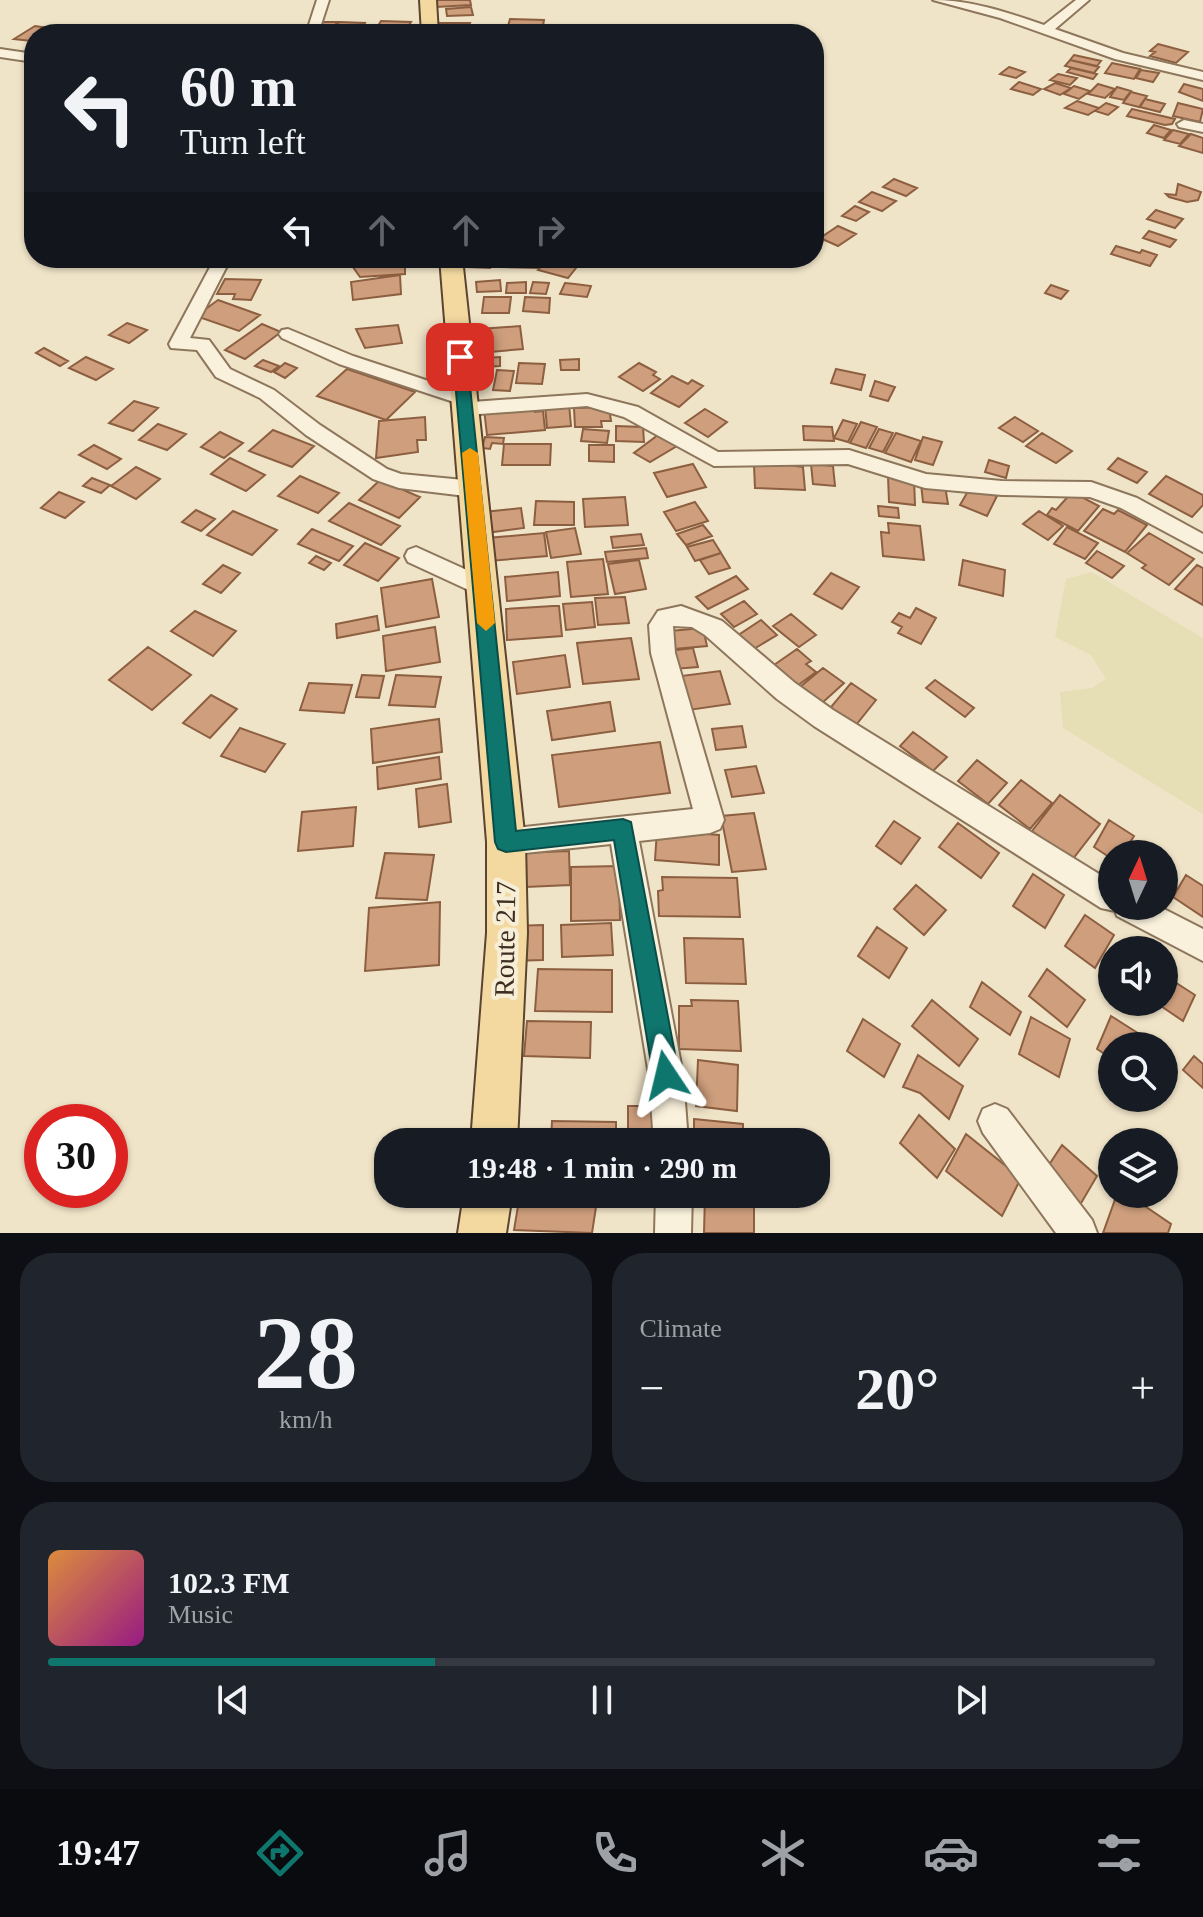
<!DOCTYPE html>
<html lang="en">
<head>
<meta charset="utf-8">
<style>
	body { margin:0; font-family:Georgia,serif; background:#20242c; color:#f1f3f6; height:100vh; display:flex; flex-direction:column; font-size:30px; white-space:nowrap }
	* { box-sizing:border-box; margin:0 }
	p { font-size:26px; color:#9ea1a6 }
	.icon { flex:none; width:44px; height:44px; fill:none; stroke:currentColor; stroke-width:2; stroke-linecap:round; stroke-linejoin:round }
	.map { position:relative; height:1233px; overflow:hidden }
	.sheet { display:flex; flex-direction:column; gap:20px; padding:20px; background:#0d0f14; flex:1 }
	.sheet>* { flex:none }
	.hud { position:absolute; left:24px; top:24px; width:800px; height:244px; border-radius:32px; box-shadow:0 2px 6px #0004; background:#171b24; color:#f1f3f6; overflow:hidden }
	.needle { width:52px; rotate:4deg }
	.buttons { position:absolute; left:1098px; top:840px; display:grid; gap:16px }
	.buttons a { display:grid; place-items:center; width:80px; height:80px; border-radius:50%; background:#171b24; box-shadow:0 2px 6px #0004; font-size:40px }
	.speed { position:absolute; left:24px; top:1104px; display:flex; gap:16px; font-size:40px; font-weight:700; text-align:center }
	.speed>* { display:grid; place-content:center; width:104px; height:104px; border-radius:50%; background:#171b24; box-shadow:0 2px 6px #0004; line-height:1 }
	.speed .limit { border:12px solid #d22; background:#fff; color:#111 }
	.pin { position:absolute; display:grid; place-items:center; width:68px; height:68px; color:#fff; margin:-34px; border-radius:16px; box-shadow:0 4px 12px #0006 }
	.me { position:absolute; width:88px; margin:-44px; rotate:350deg; stroke-linejoin:round; filter:drop-shadow(0 0 6px #0008) }
	.turn { display:flex; align-items:center; gap:28px; height:168px; padding:0 24px; font-size:36px }
	.turn .icon { width:104px; height:104px; stroke-width:2.5 }
	.turn b { display:block; font-size:56px; line-height:68px }
	.lanes { display:flex; align-items:center; height:76px; padding:0 24px; background:#0003; justify-content:center; gap:40px; direction:ltr }
	.lanes .off { opacity:.35 }
	.big { font-size:60px; font-weight:600; line-height:1.1 }
	.sheet .tile { flex:1; display:flex; flex-direction:column; justify-content:center; gap:12px; min-width:0; padding:0 28px; border-radius:32px; background:#20242c }
	.sheet .dial { align-items:center; gap:0 }
	.dial b { font-size:104px; line-height:1 }
	.song { display:flex; align-items:center; gap:24px }
	.cover { width:96px; height:96px; border-radius:12px; background:linear-gradient(135deg,hsl(30 70% 55%),hsl(310 70% 35%)) }
	.played { height:8px; border-radius:4px; background:linear-gradient(90deg,#0f766e 35%,#363941 35%) }
	.keys { display:flex; justify-content:space-around; direction:ltr }
	.heat { display:flex; justify-content:space-between; align-items:center; font-size:44px; direction:ltr }
	.sheet .tiles { flex:1; display:grid; gap:20px; grid-template-columns:1fr 1fr }
	.tile:last-child { grid-column:span 2 }
	.trip { position:absolute; left:374px; top:1128px; width:456px; height:80px; border-radius:32px; background:#171b24; box-shadow:0 2px 6px #0004; font-weight:600; line-height:80px; text-align:center }
	.tabs { display:flex; height:128px; justify-content:space-around; align-items:center; background:#090b0e; color:#9ea1a6 }
	.tabs .icon { width:56px; height:56px }
	.tabs .selected { color:#0f766e }
	.tabs b { font-size:36px; color:#f1f3f6 }
	.map>svg:first-child { display:block }
</style>
</head>
<body>
<div class="map">
<svg width="1203" height="1233" viewBox="0 0 1203 1233">
	<rect width="100%" height="100%" fill="#f0e4c8"/>
	<!-- farmland -->
	<path fill="#e6deb5" d="M1092 572 1203 638V814L1063 728 1060 692 1092 688 1106 679 1091 655 1055 637 1066 579Z"/>
	<!-- building -->
	<path fill="#cf9f7d" stroke="#8d5f41" stroke-width="2" d="M435 0H470L471 5 436 7Z
		M471 7 473 15 447 16 446 9Z
		M510 19 544 20 543 26H508Z
		M381 21 411 22 406 30 376 29Z
		M321 22H337L331 34H314Z
		M339 22 365 23 360 32 333 31Z
		M437 23H470L467 30 434 29Z
		M35 26 55 29 46 34H34L31 41 14 39Z
		M490 28H537L536 34H488Z
		M1158 44 1188 52 1176 63 1150 56 1155 52 1150 51Z
		M1074 55 1101 61 1097 66 1070 60Z
		M1070 60 1099 67 1094 73 1065 66Z
		M1112 63 1140 69 1134 79 1105 73Z
		M1009 67 1025 72 1016 78 1000 74Z
		M1071 68 1097 74 1093 79 1067 72Z
		M1141 70 1159 73 1153 82 1136 78Z
		M1058 74 1077 78 1070 85 1050 80Z
		M1019 82 1041 89 1033 95 1011 89Z
		M1055 83 1071 88 1060 95 1044 89Z
		M1098 84 1115 89 1105 98 1088 94Z
		M1184 84 1203 89V101L1179 92Z
		M1074 86 1090 91 1079 99 1064 94Z
		M1117 87 1131 91 1124 100 1110 97Z
		M1131 92 1147 96 1139 107 1123 103Z
		M1145 99 1165 104 1160 112 1140 107Z
		M1077 101 1099 108 1088 115 1065 108Z
		M1106 103 1118 107 1108 115 1095 111Z
		M1178 103 1203 109 1200 122 1173 116Z
		M1132 109 1175 119 1172 124 1165 125 1127 116Z
		M1154 125 1171 130 1164 138 1147 133Z
		M1173 130 1189 134 1180 144 1164 140Z
		M1191 134 1203 138V153L1179 146Z
		M894 179 917 188 906 196 883 187Z
		M1178 184 1201 192 1198 200 1187 202 1169 197 1166 194 1176 195Z
		M872 192 896 201 882 211 859 202Z
		M855 206 869 212 856 221 842 216Z
		M1156 210 1183 219 1175 228 1147 219Z
		M838 226 856 234 838 246 820 238Z
		M1149 231 1176 240 1170 247 1143 238Z
		M1116 246 1140 253 1142 250 1157 255 1150 266 1111 254Z
		M489 258 490 268 468 267 470 259Z
		M504 258H539L537 268 501 267Z
		M548 258H557L580 263 568 278 538 270Z
		M405 263V274L360 277 353 267Z
		M400 275 401 294 353 300 351 282Z
		M225 279 261 280 251 300 233 299 235 294H217Z
		M500 280 501 291 477 292 476 282Z
		M526 282V293H506L507 283Z
		M533 282 549 283 546 294 530 293Z
		M565 283 575 284 591 286 587 297 560 294Z
		M1051 285 1068 291 1061 299 1045 293Z
		M484 297H511L509 313H482Z
		M525 297 550 298 549 313 523 311Z
		M218 300 260 315 239 331 196 316Z
		M127 323 147 330 129 343 109 335Z
		M262 324 281 332 245 359 225 350Z
		M398 325 402 343 365 348 356 329Z
		M520 326 523 349 468 354 466 330Z
		M44 348 68 361 60 366 36 353Z
		M86 357 113 369 96 380 69 368Z
		M500 357V366L483 367 482 358Z
		M579 359V370H561L560 360Z
		M263 360 279 366 271 372 255 366Z
		M285 363 297 368 285 378 274 372Z
		M519 363 545 364 542 384 516 383Z
		M639 363 656 372 653 375 660 379 643 391 619 377Z
		M347 369 415 392 386 420 317 396Z
		M467 369H493L491 382 463 381Z
		M836 369 865 375 861 390 831 383Z
		M497 370 514 371 510 391 493 390Z
		M672 376 688 384 692 380 703 386 679 407 651 393Z
		M875 381 895 387 888 401 870 396Z
		M134 401 158 408 133 431 109 423Z
		M569 404 571 426 547 428 545 405Z
		M534 405 535 412 543 411 545 430 487 435 484 409Z
		M609 407 611 421H601L602 427H575L574 408Z
		M705 409 727 422 708 437 685 423Z
		M425 417 426 440H417L418 452 376 458 379 421Z
		M1015 417 1038 431 1023 442 999 428Z
		M843 420 857 424 848 442 834 438Z
		M861 422 877 427 866 448 850 443Z
		M158 424 186 434 167 450 139 440Z
		M616 426 643 427 644 442 616 441Z
		M803 426 832 427 834 441 804 440Z
		M583 429 609 431 607 443 581 441Z
		M879 429 893 433 883 452 869 448Z
		M273 430 314 446 292 467 249 451Z
		M220 432 243 443 224 458 201 447Z
		M896 433 921 441 911 462 885 453Z
		M1042 433 1072 451 1056 463 1026 446Z
		M658 435 677 446 650 462 634 453Z
		M485 437 504 438 503 444 492 443 490 449 482 448Z
		M923 437 942 442 933 465 915 460Z
		M504 444H551L550 465H502Z
		M94 445 121 459 107 469 79 455Z
		M589 445H614V462L589 461Z
		M230 458 265 475 246 491 211 474Z
		M1118 458 1147 472 1137 483 1108 469Z
		M989 460 1009 466 1006 478 985 472Z
		M767 462 803 467 805 490 755 488 754 465H767Z
		M693 464 706 487 667 497 654 473Z
		M811 464 833 466 835 486 813 484Z
		M136 467 160 479 136 499 111 486Z
		M300 476 339 493 318 513 278 496Z
		M888 476 914 479 915 505 889 502Z
		M1166 476 1203 495V505L1192 517 1149 494Z
		M92 478 110 485 101 493 83 486Z
		M380 480 420 497 399 518 359 500Z
		M921 484 945 486 948 504 923 502Z
		M971 486 997 496 987 516 960 505Z
		M59 492 84 502 65 518 41 508Z
		M1072 492 1099 506 1078 531 1047 515 1052 508 1056 510Z
		M625 497 628 525 585 527 583 499Z
		M536 501 574 502V525H534Z
		M695 502 708 521 676 531 664 512Z
		M349 503 400 526 381 545 329 521Z
		M878 506 898 508 899 518 879 516Z
		M521 508 524 528 486 533 484 512Z
		M1103 509 1114 514 1118 510 1147 525 1125 552 1084 531Z
		M196 510 215 519 201 531 182 522Z
		M233 511 277 530 252 555 207 535Z
		M1039 511 1063 526 1048 540 1023 524Z
		M888 523 920 526 924 560 883 556 881 532 889 533Z
		M703 525 712 536 686 545 677 534Z
		M1067 527 1098 543 1085 559 1054 544Z
		M575 528 581 554 551 558 546 532Z
		M312 529 353 546 339 561 298 544Z
		M544 533 547 556 489 561 487 538Z
		M1149 533 1194 559 1169 585 1142 568 1146 565 1127 553Z
		M641 534 644 545 613 548 611 537Z
		M713 540 721 553 695 561 687 547Z
		M365 543 399 558 378 581 344 565Z
		M646 548 648 558 607 562 605 552Z
		M1097 551 1124 566 1112 578 1086 563Z
		M721 553 730 568 709 574 700 560Z
		M316 556 331 563 324 570 309 563Z
		M603 559 608 594 571 597 567 562Z
		M639 560 646 589 615 594 608 564Z
		M963 560 1005 570 1003 596 959 585Z
		M223 565 240 573 221 593 203 584Z
		M1197 565 1203 568V605L1175 589Z
		M558 572 560 596 507 601 505 577Z
		M831 573 859 587 842 609 814 594Z
		M736 576 748 589 708 609 696 597Z
		M432 579 439 617 386 627 381 588Z
		M625 597 629 623 598 625 595 598Z
		M744 601 757 614 734 627 721 614Z
		M592 602 595 627 566 630 563 604Z
		M553 606H559L562 636 507 640 506 609Z
		M916 608 936 618 921 644 898 633 902 627 892 622 899 613 910 618Z
		M195 611 236 631 213 656 171 631Z
		M791 614 816 635 799 647 773 626Z
		M377 616 379 630 337 638 336 624Z
		M761 620 777 635 752 650 737 636Z
		M435 627 440 662 386 671 383 636Z
		M703 628 707 646 674 649 670 631Z
		M631 638 639 679 583 684 577 643Z
		M148 647 191 675 152 710 109 680Z
		M693 648 698 667 673 669 669 651Z
		M797 649 811 661 806 664 816 672 797 686 774 665Z
		M565 655 570 687 517 694 513 662Z
		M823 668 844 683 821 704 800 687Z
		M720 671 730 704 689 710 681 676Z
		M362 675 384 676 379 698 356 697Z
		M396 675 441 677 435 707 389 705Z
		M935 680 974 708 965 717 926 688Z
		M309 683 352 685 344 713 300 710Z
		M851 683 876 700 852 730 826 713Z
		M211 695 237 709 210 738 183 723Z
		M610 702 615 731 552 740 547 711Z
		M439 719 442 752 373 763 371 729Z
		M742 726 746 747 716 750 712 729Z
		M240 728 285 744 265 772 221 756Z
		M913 732 947 757 933 771 900 746Z
		M660 742 670 793 559 807 552 755Z
		M439 757 441 779 378 789 377 767Z
		M977 760 1007 783 988 804 958 781Z
		M756 766 764 793 732 797 725 770Z
		M1021 780 1052 803 1030 829 999 805Z
		M447 784 451 822 419 827 416 789Z
		M1060 795 1100 824 1072 860 1032 831Z
		M356 807 353 846 298 851 302 812Z
		M754 813 766 869 732 872 721 816Z
		M1109 820 1134 836 1123 854H1112V859L1094 847Z
		M894 821 920 838 901 864 876 846Z
		M958 823 999 853 981 878 939 847Z
		M657 830 719 835V865L655 860Z
		M569 851 570 885 526 887V871H513L521 853Z
		M385 853 434 855 427 900 376 898Z
		M619 866 620 920 571 921V867Z
		M1033 874 1064 895 1045 928 1013 906Z
		M1186 875 1203 886V917L1173 897Z
		M662 877 737 878 740 917 659 916 658 891 663 890Z
		M916 885 946 910 924 935 894 909Z
		M440 902 439 965 365 971 369 908Z
		M1085 915 1114 935 1095 968 1065 946Z
		M611 923 613 955 562 957 561 925Z
		M543 925V960L510 961 511 926Z
		M877 927 907 948 889 978 858 956Z
		M684 938 743 939 746 984 686 983Z
		M538 969 612 970V1012L535 1011Z
		M1047 969 1085 1000 1067 1027 1029 996Z
		M1164 975 1195 995 1183 1021 1155 1002H1164Z
		M982 982 1021 1012 1010 1035 970 1007Z
		M691 1000 738 1001 741 1051 679 1049V1006H692Z
		M932 1000 978 1039 959 1066 912 1026Z
		M1111 1016 1155 1044V1046H1112V1059L1097 1049Z
		M1031 1017 1070 1039 1059 1077 1019 1054Z
		M863 1019 900 1044 884 1077 847 1051Z
		M527 1021 591 1022 590 1058 524 1056Z
		M918 1055 963 1086 949 1119 920 1093 903 1087Z
		M1194 1056 1203 1064V1088L1183 1070Z
		M698 1060 738 1065 737 1111 696 1106Z
		M628 1106H657L658 1142H628Z
		M919 1115 955 1149 937 1178 900 1143Z
		M694 1119 743 1124V1142H694Z
		M552 1121 616 1122V1142H551Z
		M966 1134 1021 1178 1002 1216 946 1171Z
		M1062 1145 1097 1176 1077 1210 1041 1177Z
		M520 1194H598L592 1233 514 1230Z
		M705 1194H754V1233H704Z
		M1117 1194H1127L1171 1224 1168 1233H1103Z"/>
	<g fill="none" stroke-linecap="round" stroke-linejoin="round">
		<defs>
			<path id="minor" d="M317 0H329L318 34H306Z
				M933 0C972 0 1009 13 1044 25L1076 0H1089L1055 29 1123 53 1203 72V80L1115 59 1000 18Z
				M0 49 34 54V62L0 57Z
				M1184 120 1203 124V132L1179 127 1177 124Z
				M215 258H231L190 338 209 340 230 369 274 390 320 425 387 469 401 474 474 481 482 484 485 489 482 494 474 497 399 488 373 479 306 435 260 398 216 377 197 350 171 348 169 344Z
				M288 329 353 356 471 395 472 402 587 394 638 407 718 452 849 450 926 474 1002 481 1091 482 1137 498 1203 534V552L1121 508 1090 497 1002 495 925 488 848 464 714 466 624 417 587 406 466 415 456 409 460 404 339 364 282 338 279 334 282 330Z
				M416 547 491 581 495 587 491 593 483 596 475 593 408 562 405 556 408 550Z
				M681 606 722 621 795 683 833 710 1112 882V906H1158L1203 929V961L1117 916 1115 911 1101 908 814 726 777 699 705 635 692 627 673 626 675 653 724 820 720 829 710 833 639 841 683 1075 688 1142H654L649 1075 611 844 506 855 496 852 492 842 496 832 506 829 693 809 651 653 649 625 658 611Z
				M995 1104 1007 1109 1092 1220 1097 1233H1056L983 1133 978 1121 983 1109Z
				M656 1194H692L691 1233H655Z"/>
			<path id="major" d="M420 0H436L438 34H422Z
				M440 258H462L525 842 527 933 517 1142H471L487 933V842Z
				M464 1194H512L506 1233H458Z"/>
		</defs>
		<!-- minor casing -->
		<use href="#minor" stroke="#8d765c" stroke-width="4"/>
		<!-- major casing -->
		<use href="#major" stroke="#5b4430" stroke-width="4"/>
		<!-- minor -->
		<use href="#minor" fill="#faf1dc" fill-rule="evenodd"/>
		<!-- major -->
		<use href="#major" fill="#f3d9a0" fill-rule="evenodd"/>
	</g>
	<!-- route -->
	<path fill="#0f766e" stroke="#0a4d48" stroke-width="2" d="M460 352 467 357 516 831 623 819 631 822 679 1075 675 1084 666 1088 657 1084 653 1075 614 840 506 852 498 849 495 842 453 357Z"/>
	<!-- slow -->
	<path fill="#f59e0b" d="M470 448 478 453 495 623 486 631 477 623 462 453Z"/>
	<g text-anchor="middle" dominant-baseline="central" stroke-width="8" stroke-linejoin="round" paint-order="stroke">
		<!-- street labels -->
		<g font-size="28" fill="#3d2e20" stroke="#f7eed8">
			<text transform="translate(505 939) rotate(-89)">Route 217</text>
		</g>
	</g>
</svg>
<div class="buttons">
<a><svg class="needle" viewBox="-14 -14 28 28"><path d="M0-13l5 13h-10z" fill="#e53935"/><path d="M0 13l5-13h-10z" fill="#9ea1a6"/></svg></a>
<a><svg class="icon" aria-label="sound" viewBox="0 0 24 24"><path d="M4 9h4l5-4v14l-5-4H4zM17 9q2 3 0 6"/></svg></a>
<a><svg class="icon" aria-label="search" viewBox="0 0 24 24"><circle cx="10" cy="10" r="6"/><path d="M15 15l6 6"/></svg></a>
<a><svg class="icon" aria-label="layers" viewBox="0 0 24 24"><path d="M12 4l9 5-9 5-9-5zM3 14l9 5 9-5"/></svg></a>
</div>
<div class="speed"><div class="limit">30</div></div>
<div class="pin" style="left:460px;top:357px;background:#d93025"><svg class="icon" aria-label="arrive" viewBox="0 0 24 24"><path d="M6 21V4h12l-3 4 3 4H6"/></svg></div>
<svg class="me" style="left:666px;top:1075px" viewBox="-20 -20 40 40"><path d="M0-17L14 15 0 8-14 15z" fill="#0f766e" stroke="#fff" stroke-width="4"/></svg>
<div class="trip">19:48 · 1 min · 290 m</div>
<div class="hud">
<div class="turn"><svg class="icon" aria-label="left" viewBox="0 0 24 24"><path d="M17 20v-9H6M10 6l-5 5 5 5"/></svg><div><b>60 m</b>Turn left</div></div>
<div class="lanes"><svg class="icon" aria-label="left" viewBox="0 0 24 24"><path d="M17 20v-9H6M10 6l-5 5 5 5"/></svg><svg class="icon off" aria-label="ahead" viewBox="0 0 24 24"><path d="M12 20V5M6 11l6-6 6 6"/></svg><svg class="icon off" aria-label="ahead" viewBox="0 0 24 24"><path d="M12 20V5M6 11l6-6 6 6"/></svg><svg class="icon off" aria-label="right" viewBox="0 0 24 24"><path d="M7 20v-9h11M14 6l5 5-5 5"/></svg></div>
</div>
</div>
<section class="sheet">
<div class="tiles">
<div class="tile dial"><b>28</b><p>km/h</p></div>
<div class="tile"><p>Climate</p>
<div class="heat"><a>−</a><b class="big">20°</b><a>+</a></div>
</div>
<div class="tile">
<div class="song"><i class="cover"></i><div><b>102.3 FM</b><p>Music</p></div></div>
<div class="played"></div>
<div class="keys"><svg class="icon" aria-label="previous" viewBox="0 0 24 24"><path d="M18 5L8 12l10 7zM5 5v14"/></svg><svg class="icon" aria-label="pause" viewBox="0 0 24 24"><path d="M8 5v14M16 5v14"/></svg><svg class="icon" aria-label="next" viewBox="0 0 24 24"><path d="M6 5l10 7-10 7zM19 5v14"/></svg></div>
</div>
</div>
</section>
<nav class="tabs">
<b>19:47</b>
<svg class="icon selected" aria-label="directions" viewBox="0 0 24 24"><path d="M12 3l9 9-9 9-9-9zM9 14v-3h6M13 9l2 2-2 2"/></svg>
<svg class="icon" aria-label="music" viewBox="0 0 24 24"><path d="M9 18V5l10-2v13"/><circle cx="6" cy="18" r="3"/><circle cx="16" cy="16" r="3"/></svg>
<svg class="icon" aria-label="phone" viewBox="0 0 24 24"><path d="M5 4h4l2 5-3 2q2 4 5 5l2-3 5 2v4C11 20 4 13 5 4z"/></svg>
<svg class="icon" aria-label="climate" viewBox="0 0 24 24"><path d="M12 3v18M4 7l16 10M4 17L20 7"/></svg>
<svg class="icon" aria-label="car" viewBox="0 0 24 24"><path d="M5 17H2v-5l4-1 3-4h7l3 4 3 1v5h-3M9 17h6M6 11h13"/><circle cx="7" cy="17" r="2"/><circle cx="17" cy="17" r="2"/></svg>
<svg class="icon" aria-label="filters" viewBox="0 0 24 24"><path d="M4 7h16M4 17h16"/><circle cx="9" cy="7" r="2"/><circle cx="15" cy="17" r="2"/></svg>
</nav>
</body>
</html>
